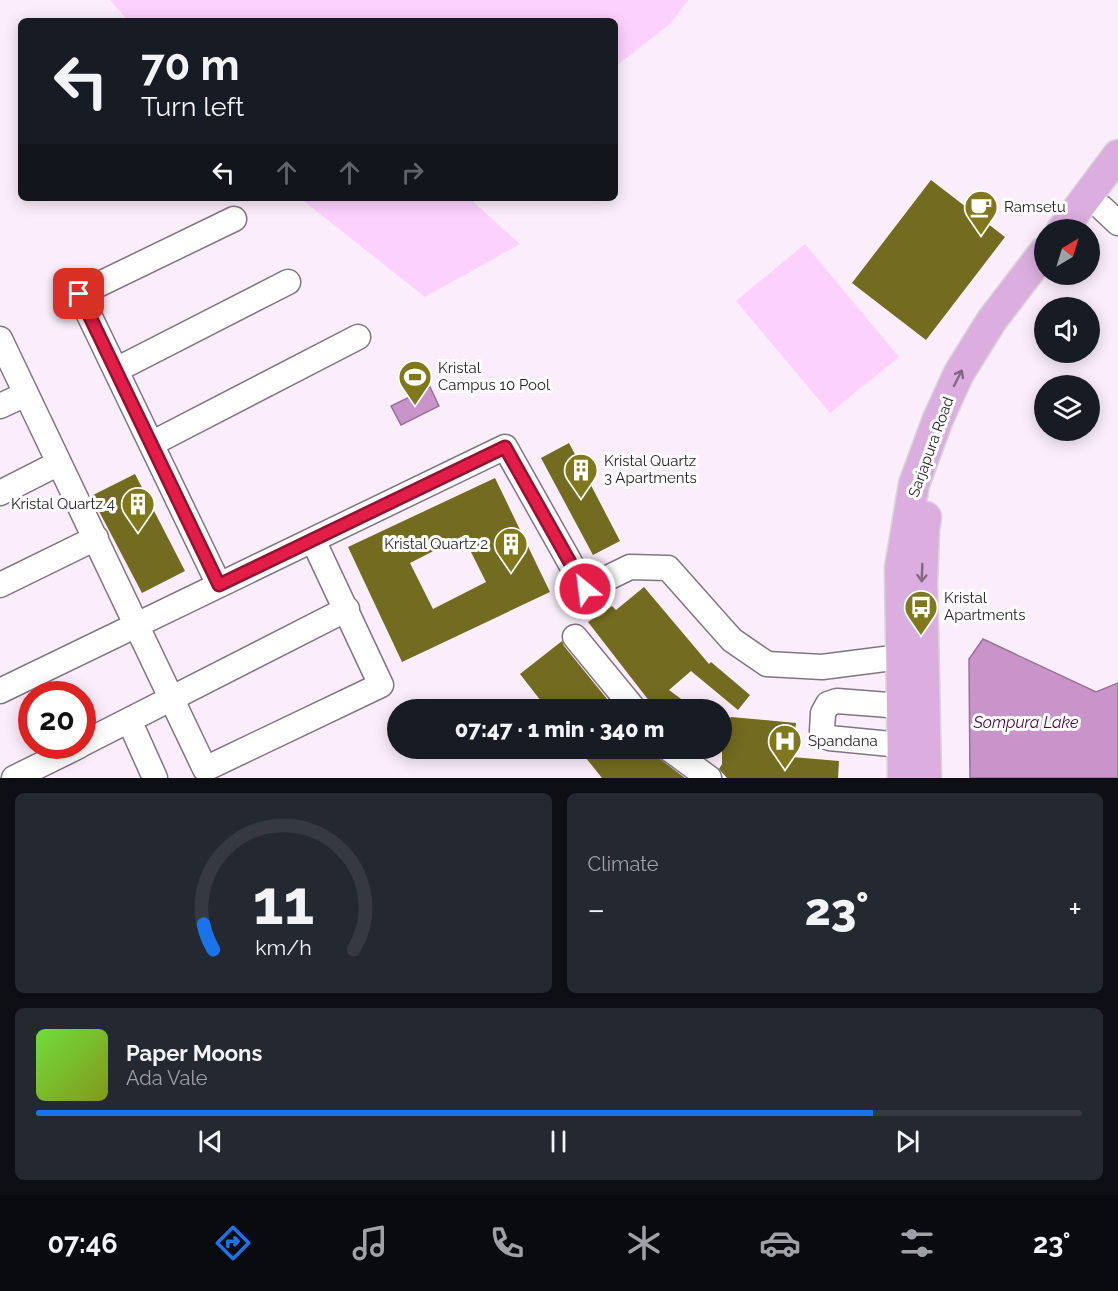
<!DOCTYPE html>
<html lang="en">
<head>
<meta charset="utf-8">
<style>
	body { margin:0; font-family:Raleway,sans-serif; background:#242831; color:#f1f3f6; height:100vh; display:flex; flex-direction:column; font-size:22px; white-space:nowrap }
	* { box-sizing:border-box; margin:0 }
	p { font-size:20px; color:#9ea1a6 }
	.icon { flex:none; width:33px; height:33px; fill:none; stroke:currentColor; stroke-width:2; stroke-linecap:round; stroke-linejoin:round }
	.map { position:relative; height:778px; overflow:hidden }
	.sheet { display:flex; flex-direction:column; gap:15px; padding:15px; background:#0d0f14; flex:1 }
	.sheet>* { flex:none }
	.banner { position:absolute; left:18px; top:18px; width:600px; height:183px; border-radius:9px; box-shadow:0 3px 15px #0003; background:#171b24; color:#f1f3f6; overflow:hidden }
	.needle { width:39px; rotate:38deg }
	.buttons { position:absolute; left:1034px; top:219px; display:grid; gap:12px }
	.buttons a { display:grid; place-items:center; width:66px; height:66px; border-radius:50%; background:#171b24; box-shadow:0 3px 15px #0003; font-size:30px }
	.speed { position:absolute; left:18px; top:681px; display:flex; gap:12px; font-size:30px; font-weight:700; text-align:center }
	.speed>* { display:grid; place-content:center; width:78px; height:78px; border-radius:50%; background:#171b24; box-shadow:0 3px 15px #0003; line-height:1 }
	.speed .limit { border:9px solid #d22; background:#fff; color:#111 }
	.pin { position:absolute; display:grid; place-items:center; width:51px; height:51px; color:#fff; margin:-26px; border-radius:12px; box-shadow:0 3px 9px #0006 }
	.me { position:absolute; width:66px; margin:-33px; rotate:331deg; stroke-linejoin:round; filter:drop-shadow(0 0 4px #0008) }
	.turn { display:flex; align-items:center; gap:21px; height:126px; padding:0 24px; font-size:27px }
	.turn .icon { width:78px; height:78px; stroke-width:2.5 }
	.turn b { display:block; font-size:42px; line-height:51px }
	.lanes { display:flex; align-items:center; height:57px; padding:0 24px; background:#0003; justify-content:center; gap:30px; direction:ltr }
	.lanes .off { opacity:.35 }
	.big { font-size:45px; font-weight:800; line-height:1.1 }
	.sheet .tile { flex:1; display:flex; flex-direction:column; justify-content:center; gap:9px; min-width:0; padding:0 21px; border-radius:9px; background:#242831 }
	.sheet .dial { align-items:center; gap:0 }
	.dial svg { height:156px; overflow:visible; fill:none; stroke:#363941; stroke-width:7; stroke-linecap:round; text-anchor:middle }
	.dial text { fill:#f1f3f6; stroke:none }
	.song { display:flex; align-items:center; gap:18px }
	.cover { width:72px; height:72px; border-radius:9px; background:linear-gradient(135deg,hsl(100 70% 55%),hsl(70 70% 35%)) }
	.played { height:6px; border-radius:3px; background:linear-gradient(90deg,#1a73e8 80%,#363941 80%) }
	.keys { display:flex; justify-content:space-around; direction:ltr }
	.heat { display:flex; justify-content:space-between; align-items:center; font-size:33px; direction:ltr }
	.sheet .tiles { flex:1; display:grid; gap:15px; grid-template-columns:1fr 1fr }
	.tile:last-child { grid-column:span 2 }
	.trip { position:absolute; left:387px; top:699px; width:345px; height:60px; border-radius:30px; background:#171b24; box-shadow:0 3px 15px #0003; font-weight:800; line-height:60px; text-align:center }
	.menu { display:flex; height:96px; justify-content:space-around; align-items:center; background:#090b0e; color:#9ea1a6 }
	.menu .icon { width:42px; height:42px }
	.menu .current { color:#1a73e8 }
	.menu b { font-size:27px; color:#f1f3f6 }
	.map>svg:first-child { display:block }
</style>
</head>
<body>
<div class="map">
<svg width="1118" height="778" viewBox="0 0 1118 778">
	<rect width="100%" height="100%" fill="#fbedfb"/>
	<!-- green -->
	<path fill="#fdd1fe" d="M110 0H688L671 23 615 67V21H128Z
		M300 198H469L520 244 425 297Z
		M805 244 899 357 830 413 736 301Z"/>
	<!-- water -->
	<path fill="#c894ca" stroke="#987299" stroke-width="1.5" d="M430 387 439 406 401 425 391 406Z
		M983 639 1096 692 1118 683V778H970L969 659Z"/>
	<!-- building -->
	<path fill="#736b1f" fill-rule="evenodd" d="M931 180 1005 237 926 340 852 283Z
		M569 443 620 541 593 555 541 458Z
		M135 474 185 571 142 593 91 496Z
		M495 478 550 592 402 662 348 547ZM463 536 486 582 433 609 410 563Z
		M644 587 709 664 711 662 750 695 738 710 691 671 669 690 696 710H661L650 702 588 622 612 606 616 610Z
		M562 641 564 646 616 710H548L520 674Z
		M731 717 796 723 792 757 839 761 838 778H727L719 769 722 764V726Z
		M578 748H654L660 759 685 778H602Z"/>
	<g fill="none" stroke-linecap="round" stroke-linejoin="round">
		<defs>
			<path id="minor" d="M1102 208 1118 223
				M0 339 205 769 381 685 313 540
				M116 370 288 282
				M0 406 26 394
				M151 444 358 337
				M0 493 59 463
				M0 585 96 538
				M219 585 79 294 234 219
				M575 637 635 710
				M0 691 505 447 585 589 630 567 668 568 732 640 767 664 822 667 900 657
				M129 720 155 778
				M82 744 347 609
				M901 745 829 738 822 731 823 713 828 704 837 701 901 706
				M668 748 709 778
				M14 778 79 746"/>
			<path id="major" d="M1062 230 1118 155
				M903 778 900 568 914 484 938 419 959 373 992 320 1044 252
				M926 778 922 582 924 530 926 517"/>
		</defs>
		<!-- minor casing -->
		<use href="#minor" stroke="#827582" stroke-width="27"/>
		<!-- major casing -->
		<use href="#major" stroke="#d8d7d8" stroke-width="33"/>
		<!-- minor -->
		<use href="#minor" stroke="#fff" stroke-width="24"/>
		<!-- major -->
		<use href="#major" stroke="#dcaedf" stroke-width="30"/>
	</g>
	<!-- one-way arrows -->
	<defs><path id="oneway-shaft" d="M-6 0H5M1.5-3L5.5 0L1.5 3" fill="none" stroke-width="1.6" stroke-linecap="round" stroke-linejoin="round" transform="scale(1.5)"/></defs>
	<g stroke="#826884">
		<use href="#oneway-shaft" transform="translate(958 378) rotate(-63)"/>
		<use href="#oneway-shaft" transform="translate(922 573) rotate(92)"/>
	</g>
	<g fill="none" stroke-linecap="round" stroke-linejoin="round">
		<defs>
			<path id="route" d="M79 294 219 585 505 447 585 589"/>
		</defs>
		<!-- route casing -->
		<use href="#route" stroke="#92132f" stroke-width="15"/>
		<!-- route -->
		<use href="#route" stroke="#e11d48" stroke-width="10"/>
	</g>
	<!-- icons -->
	<defs>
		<symbol id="cafe-pin" viewBox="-11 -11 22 30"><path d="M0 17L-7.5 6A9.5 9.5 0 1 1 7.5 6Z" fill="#81771b" stroke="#fff"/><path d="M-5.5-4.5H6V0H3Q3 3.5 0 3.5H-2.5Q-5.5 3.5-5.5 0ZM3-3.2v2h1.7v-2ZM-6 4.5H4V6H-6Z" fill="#fff"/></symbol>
		<symbol id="stadium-pin" viewBox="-11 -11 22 30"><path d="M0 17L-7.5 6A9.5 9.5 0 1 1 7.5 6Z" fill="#81771b" stroke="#fff"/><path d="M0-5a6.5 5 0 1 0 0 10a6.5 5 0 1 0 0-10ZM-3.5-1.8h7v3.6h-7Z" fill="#fff"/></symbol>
		<symbol id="building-pin" viewBox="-11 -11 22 30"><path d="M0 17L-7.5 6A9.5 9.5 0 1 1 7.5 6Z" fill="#81771b" stroke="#fff"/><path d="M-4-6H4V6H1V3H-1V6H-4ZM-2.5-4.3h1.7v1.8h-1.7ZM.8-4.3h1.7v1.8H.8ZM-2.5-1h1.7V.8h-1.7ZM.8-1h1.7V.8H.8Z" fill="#fff"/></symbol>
		<symbol id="bus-pin" viewBox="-11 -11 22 30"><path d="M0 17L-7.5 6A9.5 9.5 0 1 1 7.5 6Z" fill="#81771b" stroke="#fff"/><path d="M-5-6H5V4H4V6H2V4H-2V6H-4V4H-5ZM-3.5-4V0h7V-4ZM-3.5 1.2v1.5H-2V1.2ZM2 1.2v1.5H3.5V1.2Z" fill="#fff"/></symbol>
		<symbol id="hospital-pin" viewBox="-11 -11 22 30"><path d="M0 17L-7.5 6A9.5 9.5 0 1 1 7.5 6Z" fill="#81771b" stroke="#fff"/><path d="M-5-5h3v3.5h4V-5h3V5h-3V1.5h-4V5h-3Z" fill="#fff"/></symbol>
	</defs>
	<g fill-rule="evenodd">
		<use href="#cafe-pin" x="962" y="188" width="38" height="52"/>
		<use href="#stadium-pin" x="396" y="358" width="38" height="52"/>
		<use href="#building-pin" x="562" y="451" width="38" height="52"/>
		<use href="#building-pin" x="119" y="485" width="38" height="52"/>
		<use href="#building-pin" x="492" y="525" width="38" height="52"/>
		<use href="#bus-pin" x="902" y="588" width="38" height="52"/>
		<use href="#hospital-pin" x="766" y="722" width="38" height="52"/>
	</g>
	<g text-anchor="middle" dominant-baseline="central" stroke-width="6" stroke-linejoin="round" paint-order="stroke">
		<!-- poi labels -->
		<g font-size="15" fill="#282328" stroke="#fff" text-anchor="start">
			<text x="1004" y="207">Ramsetu</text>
			<text x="438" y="368">Kristal<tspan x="438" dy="17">Campus 10 Pool</tspan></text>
			<text x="604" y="461">Kristal Quartz<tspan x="604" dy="17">3 Apartments</tspan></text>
			<text x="115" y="504" text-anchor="end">Kristal Quartz 4</text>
			<text x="488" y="544" text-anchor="end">Kristal Quartz 2</text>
			<text x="944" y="598">Kristal<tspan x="944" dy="17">Apartments</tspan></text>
			<text x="808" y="741">Spandana</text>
		</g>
		<!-- street labels -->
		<g font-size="15" fill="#282328" stroke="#fff">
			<text transform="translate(931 447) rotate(-70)">Sarjapura Road</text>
		</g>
		<!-- water labels -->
		<g font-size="16" font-style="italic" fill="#49084d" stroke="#fff">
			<text x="1026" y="722">Sompura Lake</text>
		</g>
	</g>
</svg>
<div class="buttons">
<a><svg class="needle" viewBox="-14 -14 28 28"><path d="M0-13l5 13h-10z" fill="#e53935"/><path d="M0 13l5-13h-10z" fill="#9ea1a6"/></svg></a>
<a><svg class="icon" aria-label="sound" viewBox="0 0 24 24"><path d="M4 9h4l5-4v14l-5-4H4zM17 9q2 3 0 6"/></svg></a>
<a><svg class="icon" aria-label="layers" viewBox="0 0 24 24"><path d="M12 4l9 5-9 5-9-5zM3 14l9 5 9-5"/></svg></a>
</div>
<div class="speed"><div class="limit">20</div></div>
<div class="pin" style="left:79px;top:294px;background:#d93025"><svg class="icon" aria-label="arrive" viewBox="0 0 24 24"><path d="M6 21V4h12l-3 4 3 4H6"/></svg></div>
<svg class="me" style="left:585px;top:589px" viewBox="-20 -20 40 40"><circle r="17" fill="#e11d48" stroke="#fff" stroke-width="3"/><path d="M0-11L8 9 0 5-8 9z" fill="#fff"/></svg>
<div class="trip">07:47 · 1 min · 340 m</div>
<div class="banner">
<div class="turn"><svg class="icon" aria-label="left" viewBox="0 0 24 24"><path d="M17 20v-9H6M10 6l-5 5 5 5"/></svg><div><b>70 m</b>Turn left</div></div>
<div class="lanes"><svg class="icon" aria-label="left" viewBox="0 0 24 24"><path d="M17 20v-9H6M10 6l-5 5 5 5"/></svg><svg class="icon off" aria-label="ahead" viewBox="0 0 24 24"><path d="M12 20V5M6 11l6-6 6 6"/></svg><svg class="icon off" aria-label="ahead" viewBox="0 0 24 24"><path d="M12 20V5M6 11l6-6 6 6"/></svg><svg class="icon off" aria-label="right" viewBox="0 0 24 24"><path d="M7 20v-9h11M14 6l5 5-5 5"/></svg></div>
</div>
</div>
<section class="sheet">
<div class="tiles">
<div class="tile dial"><svg viewBox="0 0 100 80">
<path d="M14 69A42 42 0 1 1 86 69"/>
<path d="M14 69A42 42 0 0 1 9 56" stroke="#1a73e8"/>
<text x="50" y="56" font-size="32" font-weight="700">11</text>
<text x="50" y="72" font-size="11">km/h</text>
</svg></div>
<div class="tile"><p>Climate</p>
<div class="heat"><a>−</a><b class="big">23°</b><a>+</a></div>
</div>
<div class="tile">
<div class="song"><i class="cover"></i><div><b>Paper Moons</b><p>Ada Vale</p></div></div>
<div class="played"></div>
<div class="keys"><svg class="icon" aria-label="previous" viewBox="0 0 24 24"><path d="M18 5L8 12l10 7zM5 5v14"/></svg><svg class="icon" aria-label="pause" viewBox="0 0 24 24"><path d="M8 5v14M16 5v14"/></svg><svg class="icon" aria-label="next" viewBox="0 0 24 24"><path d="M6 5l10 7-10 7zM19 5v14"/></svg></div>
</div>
</div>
</section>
<nav class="menu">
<b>07:46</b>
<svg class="icon current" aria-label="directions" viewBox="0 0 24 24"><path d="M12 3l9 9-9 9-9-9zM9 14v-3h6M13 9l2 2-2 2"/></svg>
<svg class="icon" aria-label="music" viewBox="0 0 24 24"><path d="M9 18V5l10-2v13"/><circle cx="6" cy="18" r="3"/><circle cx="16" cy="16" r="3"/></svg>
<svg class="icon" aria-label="phone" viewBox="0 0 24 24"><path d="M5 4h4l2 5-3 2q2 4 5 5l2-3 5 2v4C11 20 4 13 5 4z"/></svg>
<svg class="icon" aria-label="climate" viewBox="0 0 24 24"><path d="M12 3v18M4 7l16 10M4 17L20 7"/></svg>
<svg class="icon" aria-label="car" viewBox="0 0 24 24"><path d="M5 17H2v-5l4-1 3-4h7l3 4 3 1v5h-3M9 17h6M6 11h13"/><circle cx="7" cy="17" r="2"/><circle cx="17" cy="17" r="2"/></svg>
<svg class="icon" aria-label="filters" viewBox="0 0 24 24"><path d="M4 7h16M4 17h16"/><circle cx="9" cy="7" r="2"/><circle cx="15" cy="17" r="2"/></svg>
<b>23°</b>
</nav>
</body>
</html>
